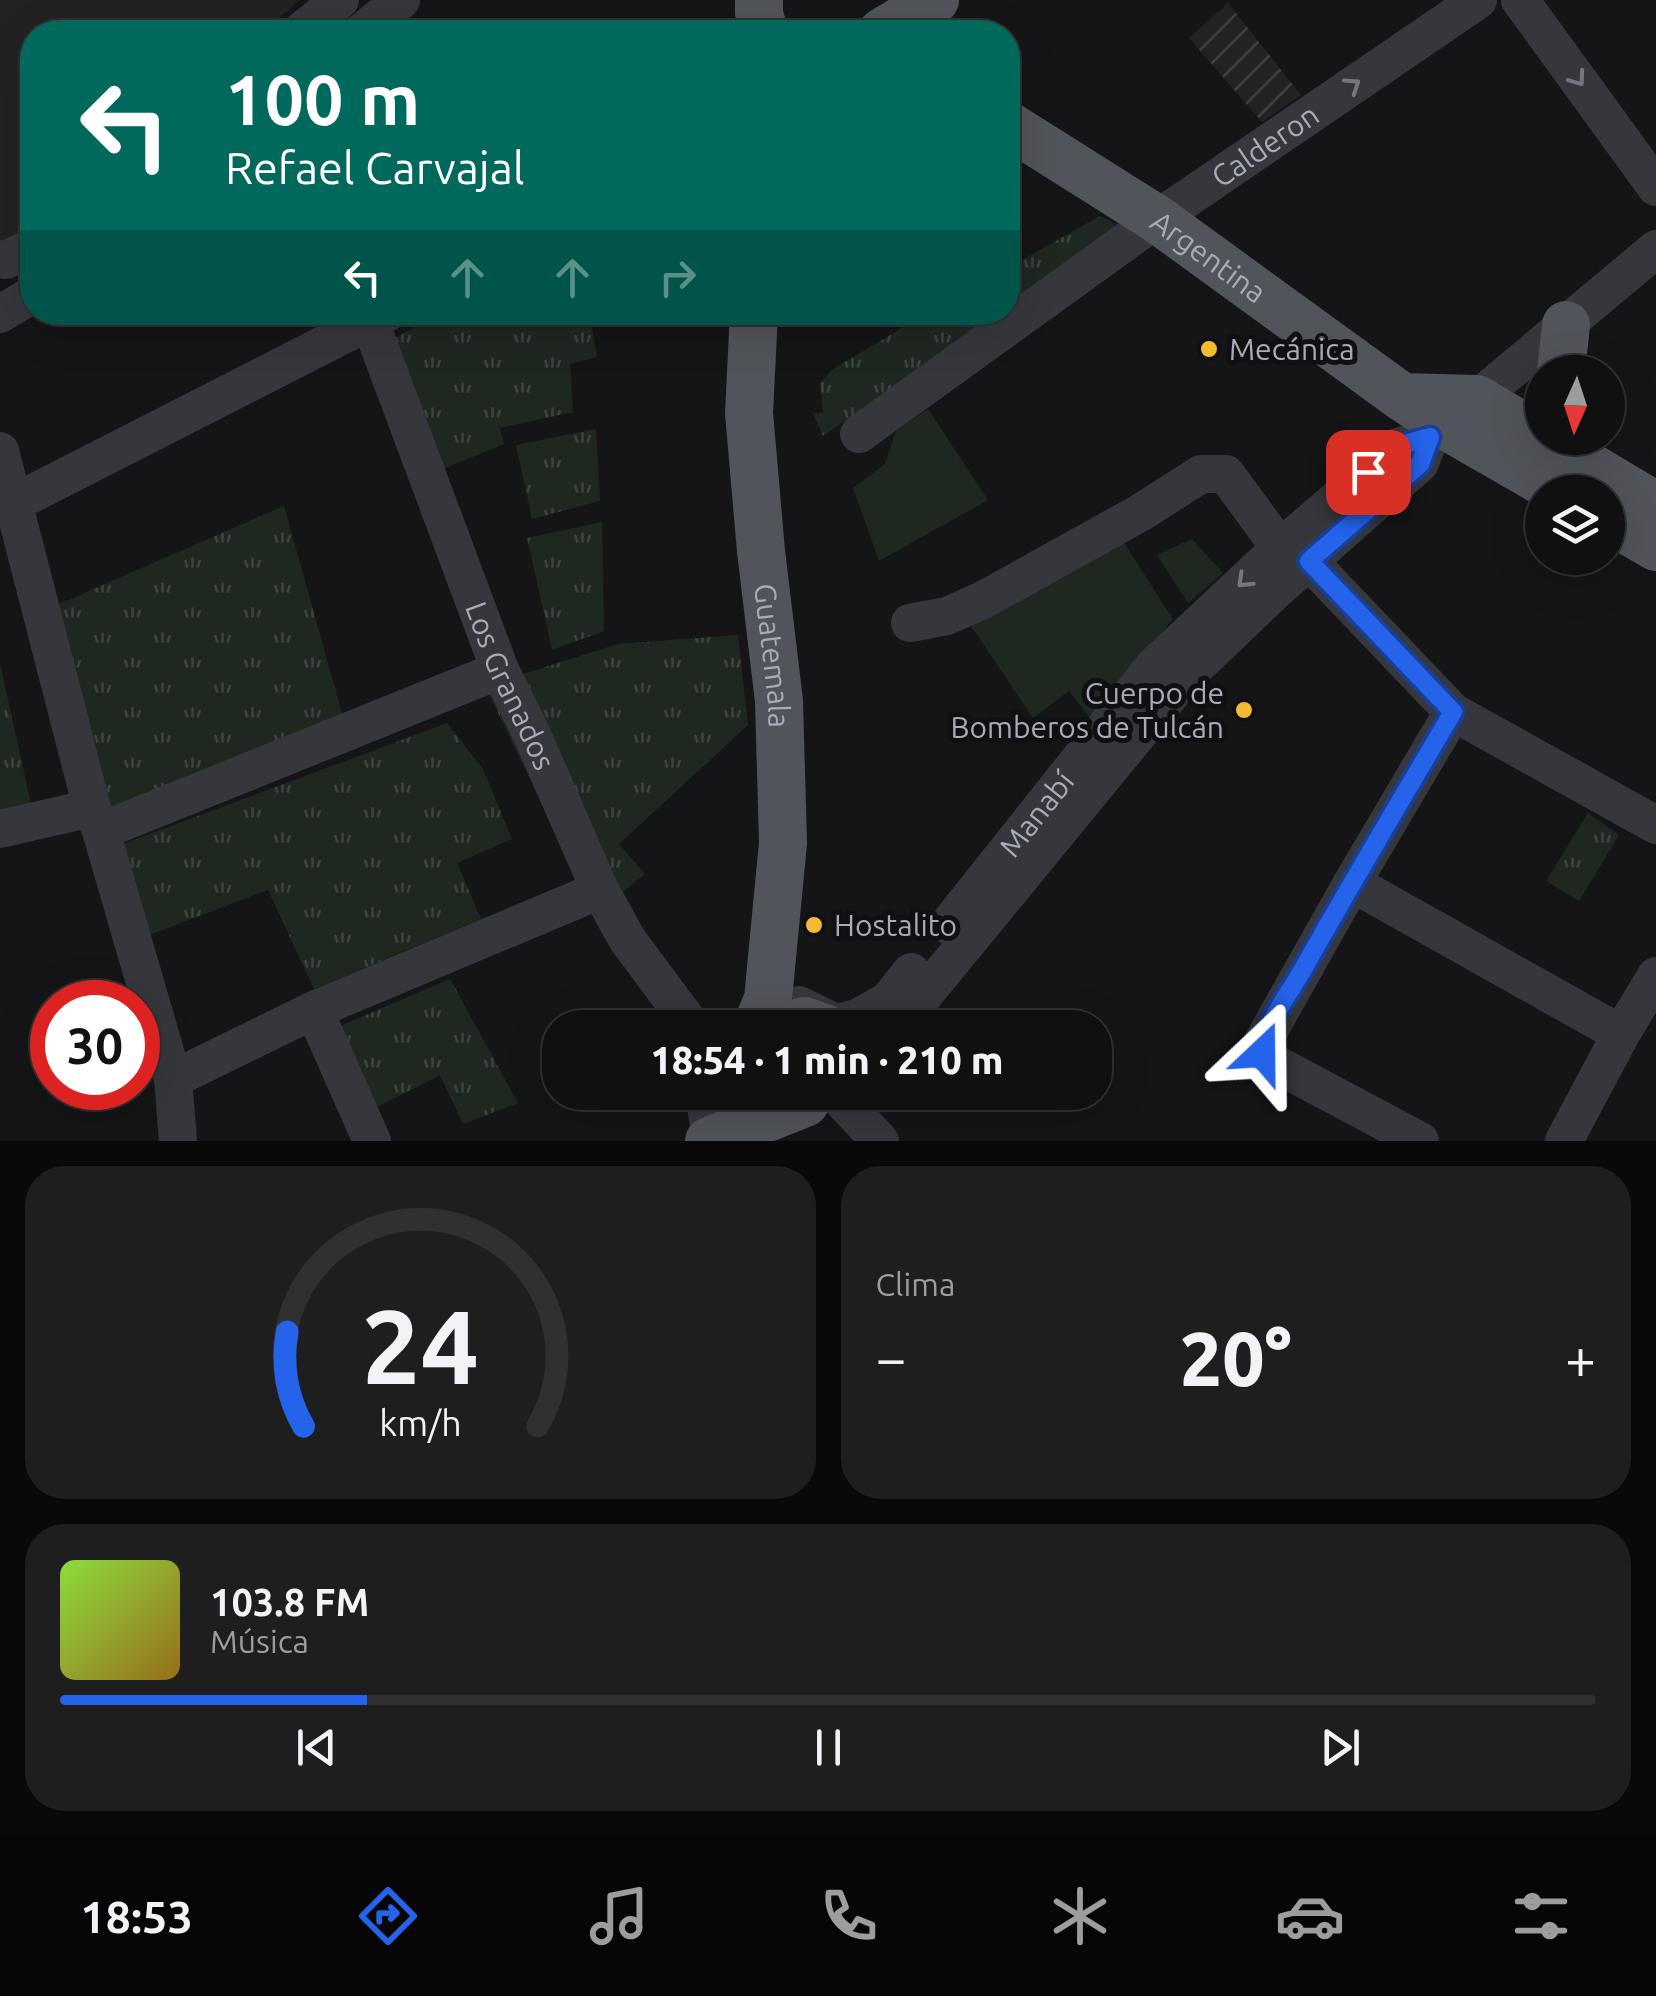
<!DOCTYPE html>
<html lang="es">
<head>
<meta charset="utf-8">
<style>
	body { margin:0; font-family:Ubuntu,sans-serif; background:#1e1e1f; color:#f1f3f6; height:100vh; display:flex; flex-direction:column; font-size:38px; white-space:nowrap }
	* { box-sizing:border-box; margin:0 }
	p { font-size:32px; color:#9c9d9f }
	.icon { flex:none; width:55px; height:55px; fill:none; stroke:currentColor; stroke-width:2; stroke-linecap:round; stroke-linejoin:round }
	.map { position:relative; height:1141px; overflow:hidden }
	.panel { display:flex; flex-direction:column; gap:25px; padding:25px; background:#090909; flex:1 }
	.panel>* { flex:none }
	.guide { position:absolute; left:20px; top:20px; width:1000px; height:305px; border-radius:40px; box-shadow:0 10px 40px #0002,0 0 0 2px #303031; background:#00695c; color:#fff; overflow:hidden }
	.needle { width:65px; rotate:183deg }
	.controls { position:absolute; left:1525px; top:355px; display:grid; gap:20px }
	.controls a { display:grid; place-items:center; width:100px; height:100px; border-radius:50%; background:#101011; box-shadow:0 10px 40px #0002,0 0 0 2px #303031; font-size:50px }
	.speed { position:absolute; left:30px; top:980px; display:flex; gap:20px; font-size:50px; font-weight:700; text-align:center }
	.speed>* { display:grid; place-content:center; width:130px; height:130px; border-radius:50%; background:#101011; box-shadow:0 10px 40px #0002,0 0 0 2px #303031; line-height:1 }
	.speed .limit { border:15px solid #d22; background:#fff; color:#111 }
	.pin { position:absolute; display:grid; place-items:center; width:85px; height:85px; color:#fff; margin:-42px; border-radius:20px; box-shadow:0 5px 15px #0006 }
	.me { position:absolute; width:110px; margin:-55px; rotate:23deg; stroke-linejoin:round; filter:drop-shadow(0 0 8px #0008) }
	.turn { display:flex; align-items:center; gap:35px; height:210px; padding:0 40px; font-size:45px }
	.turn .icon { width:130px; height:130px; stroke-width:2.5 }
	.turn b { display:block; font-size:70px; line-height:85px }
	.lanes { display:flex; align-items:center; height:95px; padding:0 40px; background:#0003; justify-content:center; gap:50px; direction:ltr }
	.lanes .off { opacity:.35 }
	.big { font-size:75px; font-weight:800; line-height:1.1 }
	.panel .widget { flex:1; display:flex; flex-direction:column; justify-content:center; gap:15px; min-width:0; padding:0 35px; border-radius:40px; background:#1e1e1f }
	.panel .dial { align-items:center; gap:0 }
	.dial svg { height:260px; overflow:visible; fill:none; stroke:#303031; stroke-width:7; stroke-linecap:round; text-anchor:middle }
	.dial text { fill:#f1f3f6; stroke:none }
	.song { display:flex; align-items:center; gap:30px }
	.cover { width:120px; height:120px; border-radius:15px; background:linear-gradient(135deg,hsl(90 70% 55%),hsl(40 70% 35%)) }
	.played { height:10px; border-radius:5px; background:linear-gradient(90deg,#2563eb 20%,#303031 20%) }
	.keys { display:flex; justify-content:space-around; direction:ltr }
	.heat { display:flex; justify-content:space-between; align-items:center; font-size:55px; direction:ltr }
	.panel .tiles { flex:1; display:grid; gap:25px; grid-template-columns:1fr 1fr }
	.widget:last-child { grid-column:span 2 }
	.trip { position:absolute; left:542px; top:1010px; width:570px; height:100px; border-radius:40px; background:#101011; box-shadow:0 10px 40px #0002,0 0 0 2px #303031; font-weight:800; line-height:100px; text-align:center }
	.tabs { display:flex; height:160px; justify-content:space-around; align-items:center; background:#060607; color:#9c9d9f }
	.tabs .icon { width:70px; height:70px }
	.tabs .active { color:#2563eb }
	.tabs b { font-size:45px; color:#f1f3f6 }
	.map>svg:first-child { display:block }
</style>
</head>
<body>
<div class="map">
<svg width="1656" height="1141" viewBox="0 0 1656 1141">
	<defs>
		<pattern id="industrial-furrows" width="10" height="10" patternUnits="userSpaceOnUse" patternTransform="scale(2.5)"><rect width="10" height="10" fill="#222124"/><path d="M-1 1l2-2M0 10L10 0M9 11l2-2" fill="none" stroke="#3f3f42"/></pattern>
		<pattern id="grass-tufts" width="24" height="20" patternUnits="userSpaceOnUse" patternTransform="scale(2.5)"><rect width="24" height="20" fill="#1f2721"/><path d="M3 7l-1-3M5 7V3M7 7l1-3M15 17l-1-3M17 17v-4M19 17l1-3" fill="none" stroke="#3d443f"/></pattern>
	</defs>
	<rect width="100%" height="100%" fill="#151517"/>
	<!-- built -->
	<path fill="#222124" d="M0 0H300L263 32H32V234L25 241 0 240Z"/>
	<!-- industrial -->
	<path fill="url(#industrial-furrows)" d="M1228 3 1301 95 1262 122 1189 38Z"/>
	<!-- grass -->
	<path fill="url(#grass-tufts)" d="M1100 216 1115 224 1110 239 1022 298 1008 278V268Z
		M589 312 597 357 570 364 573 412 500 428 504 444 411 482 367 352 443 313Z
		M927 313H975L984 325 823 436 813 413H823L820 383 833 369Z
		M596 429 600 501 532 519 516 445Z
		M284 506 345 724 78 821 29 617Z
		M602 522 604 631 552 650 527 538Z
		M738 635 748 725 619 844 645 874 595 914 485 686 618 644Z
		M0 664 31 804 0 812Z
		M447 723 483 769 512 839 457 863 481 919 314 989 268 890 115 948 91 856Z
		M1588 813 1619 835 1579 901 1546 881Z
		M450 979 518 1103 463 1124 440 1075 377 1107 340 1026Z"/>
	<!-- park -->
	<path fill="#1f2721" d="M928 409 988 500 879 561 853 488 885 464 896 431Z
		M1117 532 1173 619 1090 718 1069 691 1033 718 965 617Z
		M1192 539 1223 573 1188 603 1157 555Z"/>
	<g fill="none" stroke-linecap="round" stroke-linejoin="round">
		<!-- minor -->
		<g stroke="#36373c" stroke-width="38">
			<path d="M1520 0 1656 187"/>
			<path d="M300 32 340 0"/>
			<path d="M362 32 401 0"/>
			<path d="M0 259 6 260 32 247"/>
			<path d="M0 314 32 295"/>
			<path id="s1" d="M370 322 500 670 533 737 600 890 627 939 693 1028"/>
			<path id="s2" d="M859 434 1157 219 1478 0"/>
			<path d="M0 451 92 808 101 831 173 1079 178 1141"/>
			<path d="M14 503 388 312"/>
			<path d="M1309 561 1453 712 1656 825"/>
			<path d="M910 623 947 616 983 600 1140 513 1201 474H1226L1280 548"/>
			<path d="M0 829 92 808"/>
			<path d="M101 831 500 670"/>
			<path d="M1352 883 1621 1034"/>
			<path id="s3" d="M948 925 1154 666 1280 548 1398 447 1430 437"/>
			<path d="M799 1005 836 1023 857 1018 888 1001 911 972"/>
			<path d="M314 1010 372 1141"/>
			<path d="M894 1028 905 1018 1184 678 1275 591 1420 463 1430 437 1441 423 1477 399 1656 249"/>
			<path d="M173 1079 314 1010 600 890"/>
			<path d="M704 1092 711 1140"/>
			<path d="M834 1092 880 1141"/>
			<path d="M1420 1141 1270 1061 1262 1053V1043L1352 883 1453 712"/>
			<path d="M1564 1141 1621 1034 1656 976"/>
		</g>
		<!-- major -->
		<g stroke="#52545b" stroke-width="48">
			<path d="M759 0V13L764 32"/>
			<path d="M882 32 935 0"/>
			<path id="s4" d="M1008 125 1157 219 1402 397 1441 423 1561 492"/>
			<path id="s5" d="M754 312 749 413 761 551 779 701 783 843 768 999 756 1028"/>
			<path d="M1561 372 1566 325"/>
			<path d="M1402 397 1477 399 1656 506"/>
			<path d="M1608 519 1656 547"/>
			<path d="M782 1028 804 1021 824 1028"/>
			<path d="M709 1141 805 1103"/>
		</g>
	</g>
	<!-- one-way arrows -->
	<defs><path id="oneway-chevron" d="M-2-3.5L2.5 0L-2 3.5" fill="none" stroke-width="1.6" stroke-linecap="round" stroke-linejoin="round" transform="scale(2.5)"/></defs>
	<g stroke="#747780">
		<use href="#oneway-chevron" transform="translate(1578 79) rotate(54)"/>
		<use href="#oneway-chevron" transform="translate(1353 85) rotate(-34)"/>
		<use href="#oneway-chevron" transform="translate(1244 581) rotate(136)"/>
	</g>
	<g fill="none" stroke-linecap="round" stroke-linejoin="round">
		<defs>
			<path id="route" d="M1262 1053C1261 1031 1290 992 1302 971 1351 884 1402 798 1453 712L1309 561 1420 464 1430 437 1398 446 1368 472"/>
		</defs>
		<!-- route casing -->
		<use href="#route" stroke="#184099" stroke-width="25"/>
		<!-- route -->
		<use href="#route" stroke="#2563eb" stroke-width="18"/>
	</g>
	<!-- markers -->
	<g fill="#f4ba31" stroke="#101012" stroke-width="4">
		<circle cx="1209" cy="349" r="10"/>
		<circle cx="1244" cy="710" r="10"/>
		<circle cx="814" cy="925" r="10"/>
	</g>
	<g text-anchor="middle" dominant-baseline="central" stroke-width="10" stroke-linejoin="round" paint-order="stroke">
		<!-- street labels -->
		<g font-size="30" fill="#a7acb8" stroke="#101012">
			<text stroke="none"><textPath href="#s2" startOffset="498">Calderon</textPath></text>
			<text stroke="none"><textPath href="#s4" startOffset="240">Argentina</textPath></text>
			<text stroke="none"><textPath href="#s5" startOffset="345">Guatemala</textPath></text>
			<text stroke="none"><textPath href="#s1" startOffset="390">Los Granados</textPath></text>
			<text stroke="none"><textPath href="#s3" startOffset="142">Manabí</textPath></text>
		</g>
		<!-- poi labels -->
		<g font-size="30" fill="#a7acb8" stroke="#101012" text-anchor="start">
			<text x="1229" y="349">Mecánica</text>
			<text x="1224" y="693" text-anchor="end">Cuerpo de<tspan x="1224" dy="34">Bomberos de Tulcán</tspan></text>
			<text x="834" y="925">Hostalito</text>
		</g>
	</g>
</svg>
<div class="controls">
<a><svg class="needle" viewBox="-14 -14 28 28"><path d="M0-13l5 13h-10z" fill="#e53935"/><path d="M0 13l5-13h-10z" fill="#9c9d9f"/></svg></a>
<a><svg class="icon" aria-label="layers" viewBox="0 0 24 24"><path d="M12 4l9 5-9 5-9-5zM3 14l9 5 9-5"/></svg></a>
</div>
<div class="speed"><div class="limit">30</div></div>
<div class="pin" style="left:1368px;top:472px;background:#d93025"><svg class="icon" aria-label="arrive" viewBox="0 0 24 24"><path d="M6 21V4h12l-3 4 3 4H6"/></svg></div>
<svg class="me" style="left:1262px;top:1053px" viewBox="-20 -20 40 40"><path d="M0-17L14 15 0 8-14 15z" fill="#2563eb" stroke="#fff" stroke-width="4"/></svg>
<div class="trip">18:54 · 1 min · 210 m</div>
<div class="guide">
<div class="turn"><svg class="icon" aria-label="left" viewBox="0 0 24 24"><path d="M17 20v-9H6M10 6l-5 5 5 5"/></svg><div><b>100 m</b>Refael Carvajal</div></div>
<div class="lanes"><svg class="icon" aria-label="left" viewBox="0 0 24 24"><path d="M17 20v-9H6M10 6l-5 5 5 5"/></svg><svg class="icon off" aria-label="ahead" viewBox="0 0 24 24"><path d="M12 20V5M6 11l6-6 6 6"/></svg><svg class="icon off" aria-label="ahead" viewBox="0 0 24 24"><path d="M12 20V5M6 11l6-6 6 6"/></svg><svg class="icon off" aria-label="right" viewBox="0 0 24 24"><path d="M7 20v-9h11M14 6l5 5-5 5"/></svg></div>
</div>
</div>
<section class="panel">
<div class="tiles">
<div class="widget dial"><svg viewBox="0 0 100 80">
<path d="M14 69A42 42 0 1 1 86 69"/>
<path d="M14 69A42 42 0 0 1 9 40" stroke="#2563eb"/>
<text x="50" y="56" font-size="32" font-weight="700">24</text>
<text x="50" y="72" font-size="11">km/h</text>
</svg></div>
<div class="widget"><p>Clima</p>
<div class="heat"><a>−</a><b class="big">20°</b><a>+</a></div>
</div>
<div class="widget">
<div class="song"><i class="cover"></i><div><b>103.8 FM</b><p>Música</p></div></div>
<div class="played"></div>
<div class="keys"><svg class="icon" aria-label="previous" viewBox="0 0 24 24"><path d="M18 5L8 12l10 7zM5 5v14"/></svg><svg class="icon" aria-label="pause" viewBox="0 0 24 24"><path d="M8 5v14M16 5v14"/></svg><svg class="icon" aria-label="next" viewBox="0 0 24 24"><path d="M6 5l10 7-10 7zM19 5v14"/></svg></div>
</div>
</div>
</section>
<nav class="tabs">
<b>18:53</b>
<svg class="icon active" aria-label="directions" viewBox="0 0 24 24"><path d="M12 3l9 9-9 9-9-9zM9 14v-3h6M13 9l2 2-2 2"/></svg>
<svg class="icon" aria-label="music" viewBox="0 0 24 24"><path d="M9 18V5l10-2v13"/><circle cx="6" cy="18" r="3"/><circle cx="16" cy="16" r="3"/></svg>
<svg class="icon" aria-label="phone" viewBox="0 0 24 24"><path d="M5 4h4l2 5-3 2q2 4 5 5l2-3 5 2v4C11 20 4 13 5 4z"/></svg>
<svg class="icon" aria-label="climate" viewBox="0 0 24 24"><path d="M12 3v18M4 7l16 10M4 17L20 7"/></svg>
<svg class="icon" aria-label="car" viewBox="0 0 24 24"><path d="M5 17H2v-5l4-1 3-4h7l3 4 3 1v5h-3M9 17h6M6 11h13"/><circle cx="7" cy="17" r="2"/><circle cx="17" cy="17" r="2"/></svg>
<svg class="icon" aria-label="filters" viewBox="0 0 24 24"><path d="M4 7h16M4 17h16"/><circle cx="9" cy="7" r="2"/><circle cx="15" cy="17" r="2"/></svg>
</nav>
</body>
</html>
